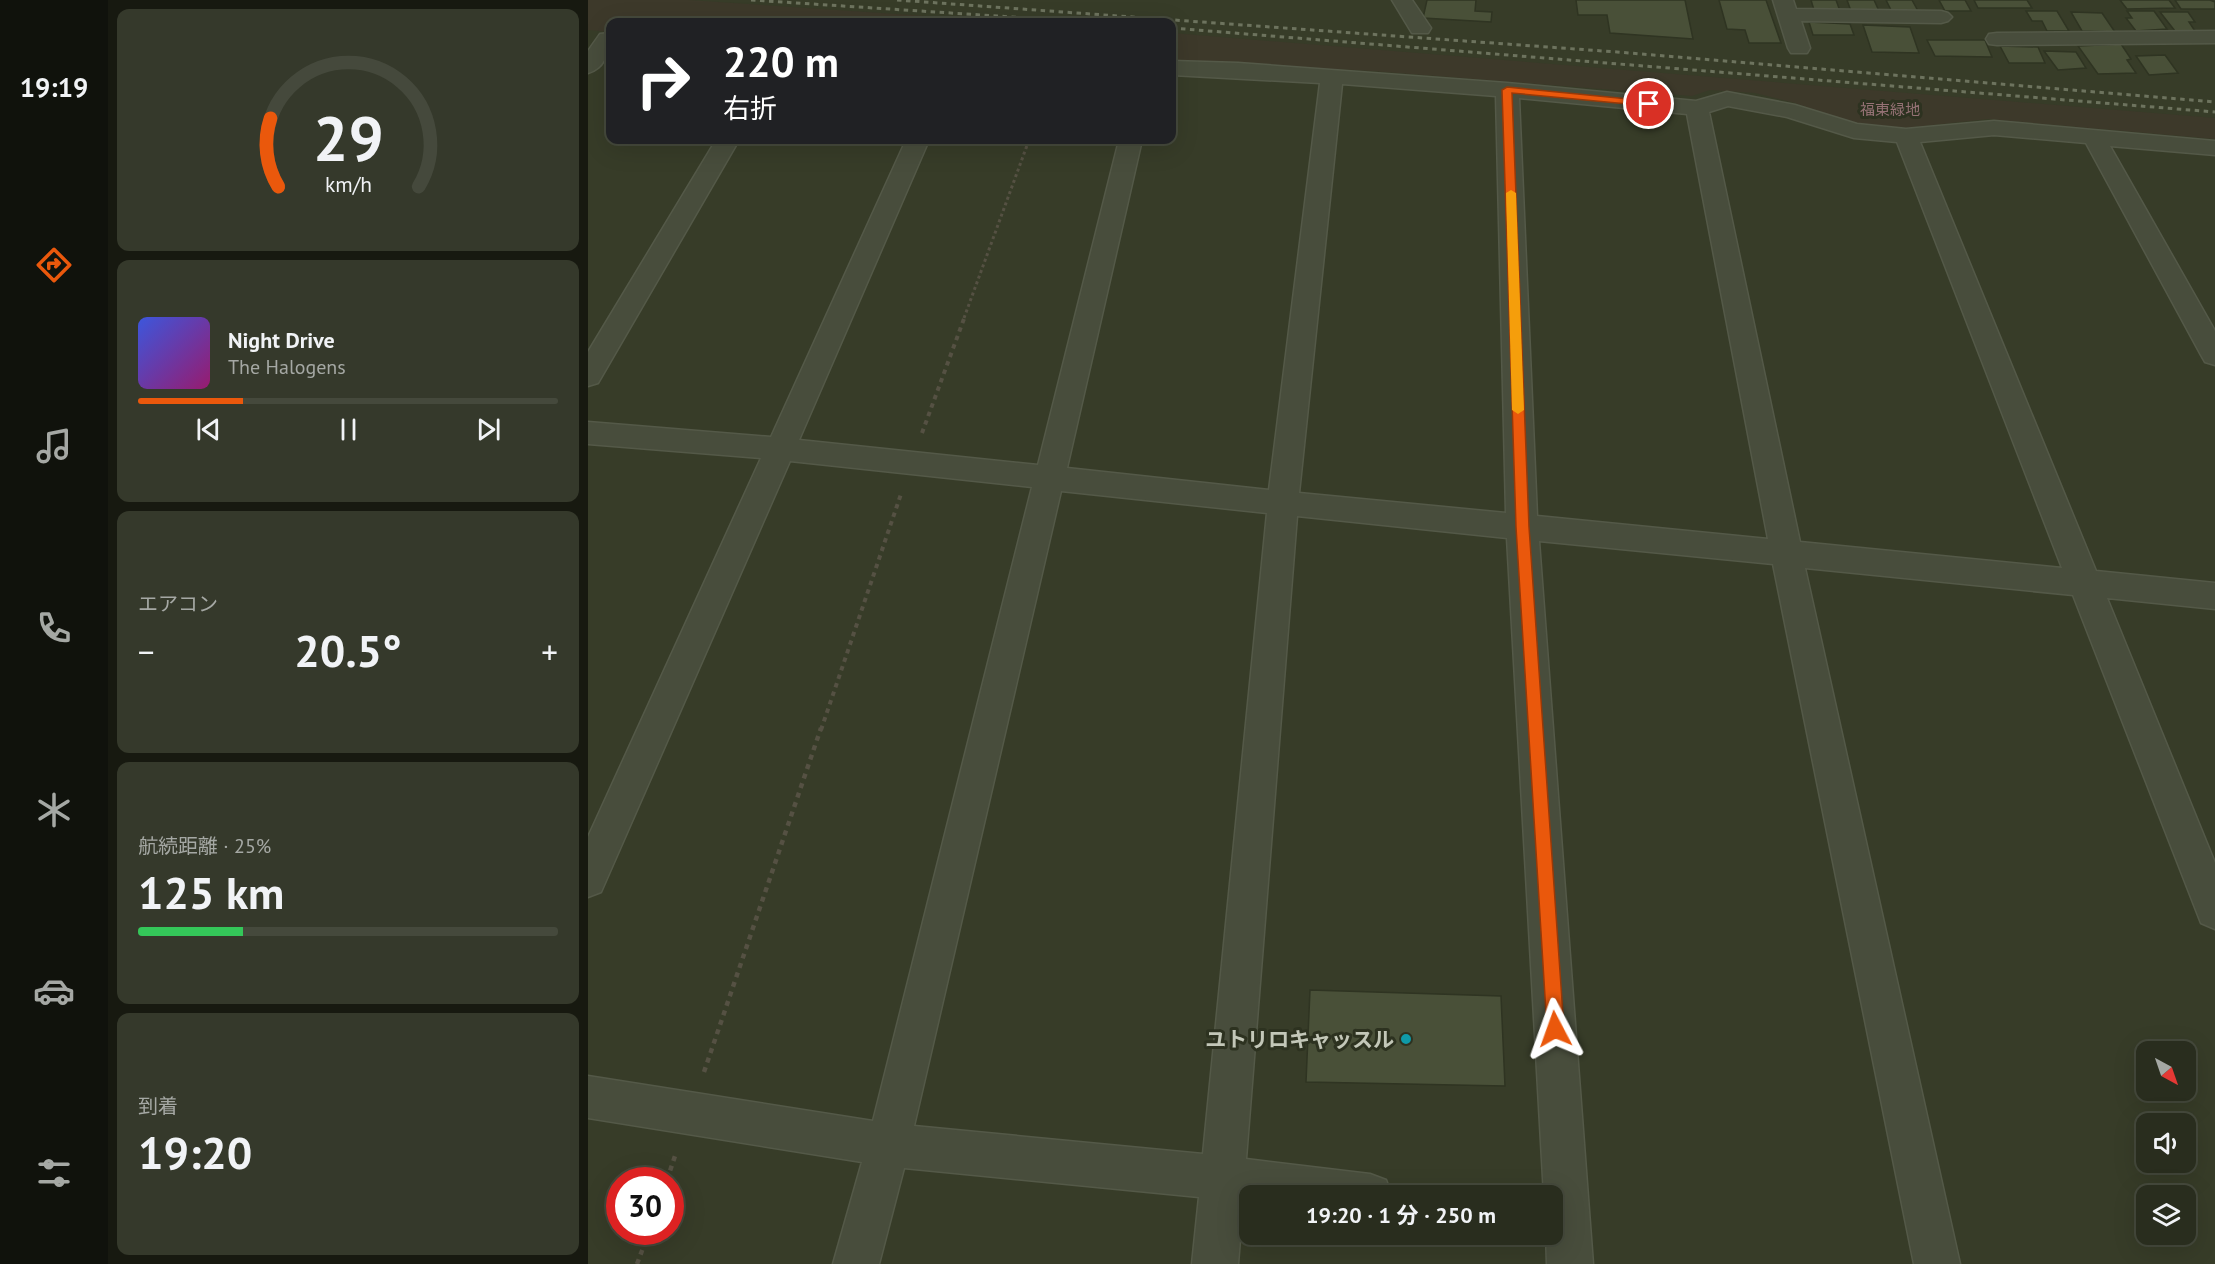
<!DOCTYPE html>
<html lang="ja">
<head>
<meta charset="utf-8">
<style>
	body { margin:0; font-family:"PT Sans","Noto Sans JP",sans-serif; background:#35392b; color:#f1f3f6; height:100vh; display:flex; flex-direction:column; font-size:22px; white-space:nowrap }
	* { box-sizing:border-box; margin:0 }
	p { font-size:20px; color:#a5a8a4 }
	.icon { flex:none; width:33px; height:33px; fill:none; stroke:currentColor; stroke-width:2; stroke-linecap:round; stroke-linejoin:round }
	.map { position:relative; flex:1; overflow:hidden }
	.sheet { display:flex; flex-direction:column; gap:9px; padding:9px; background:#171910; width:480px }
	.sheet>* { flex:none }
	.top-card { position:absolute; left:18px; top:18px; width:570px; height:126px; border-radius:12px; box-shadow:0 6px 24px #0002,0 0 0 2px #45493c; background:#202124; color:#fff; overflow:hidden }
	.needle { width:39px; rotate:140deg }
	.buttons { position:absolute; left:1548px; top:1041px; display:grid; gap:12px }
	.buttons a { display:grid; place-items:center; width:60px; height:60px; border-radius:12px; background:#292d1e; box-shadow:0 6px 24px #0002,0 0 0 2px #45493c; font-size:30px }
	.speed { position:absolute; left:18px; top:1167px; display:flex; gap:12px; font-size:30px; font-weight:700; text-align:center }
	.speed>* { display:grid; place-content:center; width:78px; height:78px; border-radius:50%; background:#292d1e; box-shadow:0 6px 24px #0002,0 0 0 2px #45493c; line-height:1 }
	.speed .limit { border:9px solid #d22; background:#fff; color:#111 }
	.pin { position:absolute; display:grid; place-items:center; width:51px; height:51px; color:#fff; margin:-26px; border:3px solid #fff; border-radius:50%; box-shadow:0 2px 6px #0007 }
	.me { position:absolute; width:66px; margin:-33px; rotate:356deg; stroke-linejoin:round; filter:drop-shadow(0 0 4px #0008) }
	.turn { display:flex; align-items:center; gap:21px; height:126px; padding:0 18px; font-size:27px }
	.turn .icon { width:78px; height:78px; stroke-width:2.5 }
	.turn b { display:block; font-size:42px; line-height:51px }
	.big { font-size:45px; font-weight:700; line-height:1.1 }
	.sheet .card { flex:1; display:flex; flex-direction:column; justify-content:center; gap:9px; min-width:0; padding:0 21px; border-radius:12px; background:#35392b }
	.sheet .dial { align-items:center; gap:0 }
	.dial svg { height:156px; overflow:visible; fill:none; stroke:#45493c; stroke-width:7; stroke-linecap:round; text-anchor:middle }
	.dial text { fill:#f1f3f6; stroke:none }
	.song { display:flex; align-items:center; gap:18px }
	.cover { width:72px; height:72px; border-radius:9px; background:linear-gradient(135deg,hsl(230 70% 55%),hsl(320 70% 35%)) }
	.played { height:6px; border-radius:3px; background:linear-gradient(90deg,#ea580c 25%,#45493c 25%) }
	.keys { display:flex; justify-content:space-around; direction:ltr }
	.heat { display:flex; justify-content:space-between; align-items:center; font-size:33px; direction:ltr }
	.charge { height:9px; border-radius:4px; background:linear-gradient(90deg,#34c759 25%,#45493c 0) }
	.trip { position:absolute; left:651px; top:1185px; width:324px; height:60px; border-radius:12px; background:#292d1e; box-shadow:0 6px 24px #0002,0 0 0 2px #45493c; font-weight:700; line-height:60px; text-align:center }
	main { display:flex; flex:1; min-height:0 }
	.menu { display:flex; flex-direction:column; width:108px; justify-content:space-around; align-items:center; background:#10120c; color:#a5a8a4 }
	.menu .icon { width:42px; height:42px }
	.menu .active { color:#ea580c }
	.menu b { font-size:27px; color:#f1f3f6 }
	.map>svg:first-child { display:block }
</style>
</head>
<body>
<main>
<nav class="menu">
<b>19:19</b>
<svg class="icon active" aria-label="directions" viewBox="0 0 24 24"><path d="M12 3l9 9-9 9-9-9zM9 14v-3h6M13 9l2 2-2 2"/></svg>
<svg class="icon" aria-label="music" viewBox="0 0 24 24"><path d="M9 18V5l10-2v13"/><circle cx="6" cy="18" r="3"/><circle cx="16" cy="16" r="3"/></svg>
<svg class="icon" aria-label="phone" viewBox="0 0 24 24"><path d="M5 4h4l2 5-3 2q2 4 5 5l2-3 5 2v4C11 20 4 13 5 4z"/></svg>
<svg class="icon" aria-label="climate" viewBox="0 0 24 24"><path d="M12 3v18M4 7l16 10M4 17L20 7"/></svg>
<svg class="icon" aria-label="car" viewBox="0 0 24 24"><path d="M5 17H2v-5l4-1 3-4h7l3 4 3 1v5h-3M9 17h6M6 11h13"/><circle cx="7" cy="17" r="2"/><circle cx="17" cy="17" r="2"/></svg>
<svg class="icon" aria-label="filters" viewBox="0 0 24 24"><path d="M4 7h16M4 17h16"/><circle cx="9" cy="7" r="2"/><circle cx="15" cy="17" r="2"/></svg>
</nav>
<section class="sheet">
<div class="card dial"><svg viewBox="0 0 100 80">
<path d="M14 69A42 42 0 1 1 86 69"/>
<path d="M14 69A42 42 0 0 1 10 34" stroke="#ea580c"/>
<text x="50" y="56" font-size="32" font-weight="700">29</text>
<text x="50" y="72" font-size="11">km/h</text>
</svg></div>
<div class="card">
<div class="song"><i class="cover"></i><div><b>Night Drive</b><p>The Halogens</p></div></div>
<div class="played"></div>
<div class="keys"><svg class="icon" aria-label="previous" viewBox="0 0 24 24"><path d="M18 5L8 12l10 7zM5 5v14"/></svg><svg class="icon" aria-label="pause" viewBox="0 0 24 24"><path d="M8 5v14M16 5v14"/></svg><svg class="icon" aria-label="next" viewBox="0 0 24 24"><path d="M6 5l10 7-10 7zM19 5v14"/></svg></div>
</div>
<div class="card"><p>エアコン</p>
<div class="heat"><a>−</a><b class="big">20.5°</b><a>+</a></div>
</div>
<div class="card"><p>航続距離 · 25%</p><b class="big">125 km</b><div class="charge"></div></div>
<div class="card"><p>到着</p><b class="big">19:20</b></div>
</section>
<div class="map">
<svg width="1627" height="1264" viewBox="0 0 1627 1264">
	<rect width="100%" height="100%" fill="#373c28"/>
	<!-- green -->
	<path fill="#3d392a" d="M0 0H100L428 22H22V32L0 30Z
		M584 33 1627 118V139L1400 119 1308 129 1270 125 1207 103 1167 93 1122 90 1104 96 784 71 584 60Z"/>
	<!-- building -->
	<path fill="#495038" stroke="#2f3422" stroke-width="1.5" d="M839 0H888L887 11 904 12 903 22 835 18Z
		M988 0H1097L1105 39 1022 33 1019 15H990Z
		M1131 0H1178L1193 43H1161L1157 30 1139 29Z
		M1223 0H1248L1252 11 1226 10Z
		M1259 0H1286L1291 11H1263Z
		M1298 0H1324L1330 11 1304 12Z
		M1351 0H1377L1383 11H1357Z
		M1386 0H1439L1444 8H1390Z
		M1532 0H1581L1587 8 1539 9Z
		M1587 0H1622L1627 2V9H1593Z
		M1438 11H1469L1481 31H1459L1454 21H1444Z
		M1539 11H1566L1579 29 1548 31 1538 18H1544Z
		M1483 12 1514 13 1527 32 1494 31Z
		M1572 12H1600L1607 22H1601L1607 31H1587Z
		M1221 22 1262 24 1266 35H1225Z
		M1275 25 1322 27 1331 53 1284 52Z
		M1339 40H1397L1404 57 1347 56Z
		M1533 44 1543 59 1539 60 1548 73 1510 74 1490 46Z
		M1412 46 1450 47 1457 63H1421Z
		M1456 51 1488 52 1498 68 1470 70Z
		M1577 55 1590 73 1561 75 1548 56Z
		M722 990 913 996 917 1086 718 1082Z"/>
	<g fill="none" stroke-linecap="round" stroke-linejoin="round">
		<defs>
			<path id="street" d="M804 0H824L843 28 840 33H824Z
				M1185 0H1205L1208 9 1353 11 1360 13 1364 17 1360 21 1353 23 1213 21 1222 48 1219 53H1203L1200 48Z
				M1627 31V43L1409 45 1401 44 1398 39 1401 34 1409 33Z
				M22 33C22 49 18 68 0 73V51L12 34Z
				M584 61 650 63 919 83 1108 101 1139 92 1207 105 1269 124 1318 129 1406 121 1627 141V155L1522 146 1627 331V365L1617 362 1613 355 1498 143 1406 135 1332 142 1508 571 1627 583V609L1519 598 1627 863V929L1613 923 1485 595 1217 568 1372 1264H1326L1185 564 951 541 1005 1264H959L958 1234H964V1196H956L919 538 709 516 658 1159 782 1174 798 1180 804 1196H662V1203L655 1202 650 1264H604L611 1197 316 1168 291 1264H245L274 1162 0 1118V1076L285 1121 444 487 202 461 13 892 0 897V837L173 458 0 444V422L183 437 318 140H341L211 440 450 465 531 140H554L479 468 681 490 732 83 584 75ZM754 84 908 96 918 513 711 493ZM931 98 1099 114 1180 539 949 516ZM1140 106 1199 117 1266 138 1309 142 1474 568 1212 542 1121 112ZM473 491 679 513 615 1154 326 1126Z
				M128 140H151L10 383 0 386V352Z"/>
		</defs>
		<!-- street casing -->
		<use href="#street" stroke="#545948" stroke-width="3"/>
		<!-- path-far2 -->
		<path stroke="#555143" stroke-width="3" stroke-dasharray="3 3" stroke-linecap="butt" d="M376 318 441 140"/>
		<!-- path-far1 -->
		<path stroke="#555143" stroke-width="4" stroke-dasharray="4.5 4.5" stroke-linecap="butt" d="M334 433 377 316
			M233 730 313 494"/>
		<!-- path -->
		<path stroke="#555143" stroke-width="4.5" stroke-dasharray="5 5" stroke-linecap="butt" d="M116 1072 233 728
			M79 1180 88 1153
			M49 1264 61 1232"/>
		<!-- street -->
		<use href="#street" fill="#484d3c" fill-rule="evenodd"/>
		<!-- rail -->
		<path stroke="#6d735e" stroke-width="3" stroke-dasharray="4.5 4.5" stroke-linecap="butt" d="M163 0 501 22
			M309 0 1029 52 1627 102
			M584 28 1627 112"/>
	</g>
	<!-- route -->
	<path fill="#ea580c" stroke="#983908" stroke-width="1.5" d="M919 87 1061 101 1066 104 1061 106 924 93 941 527 976 1029 973 1035 967 1037 961 1035 959 1029 928 527 914 90Z"/>
	<!-- slow -->
	<path fill="#f59e0b" d="M923 190 928 193 936 410 930 414 924 410 918 193Z"/>
	<!-- markers -->
	<circle fill="#0f9aa8" stroke="#2d3220" stroke-width="2" cx="818" cy="1039" r="6"/>
	<g text-anchor="middle" dominant-baseline="central" stroke-width="6" stroke-linejoin="round" paint-order="stroke">
		<!-- far-park labels -->
		<g font-size="15" fill="#957275" stroke="#2d3220">
			<text x="1302" y="109">福東緑地</text>
		</g>
		<!-- near-poi labels -->
		<g font-size="21" font-weight="bold" fill="#c3c7b8" stroke="#2d3220" text-anchor="end">
			<text x="806" y="1039">ユトリロキャッスル</text>
		</g>
	</g>
</svg>
<div class="buttons">
<a><svg class="needle" viewBox="-14 -14 28 28"><path d="M0-13l5 13h-10z" fill="#e53935"/><path d="M0 13l5-13h-10z" fill="#a5a8a4"/></svg></a>
<a><svg class="icon" aria-label="sound" viewBox="0 0 24 24"><path d="M4 9h4l5-4v14l-5-4H4zM17 9q2 3 0 6"/></svg></a>
<a><svg class="icon" aria-label="layers" viewBox="0 0 24 24"><path d="M12 4l9 5-9 5-9-5zM3 14l9 5 9-5"/></svg></a>
</div>
<div class="speed"><div class="limit">30</div></div>
<div class="pin" style="left:1061px;top:104px;background:#d93025"><svg class="icon" aria-label="arrive" viewBox="0 0 24 24"><path d="M6 21V4h12l-3 4 3 4H6"/></svg></div>
<svg class="me" style="left:967px;top:1029px" viewBox="-20 -20 40 40"><path d="M0-17L14 15 0 8-14 15z" fill="#ea580c" stroke="#fff" stroke-width="4"/></svg>
<div class="trip">19:20 · 1 分 · 250 m</div>
<div class="top-card">
<div class="turn"><svg class="icon" aria-label="right" viewBox="0 0 24 24"><path d="M7 20v-9h11M14 6l5 5-5 5"/></svg><div><b>220 m</b>右折</div></div>
</div>
</div>
</main>
</body>
</html>
